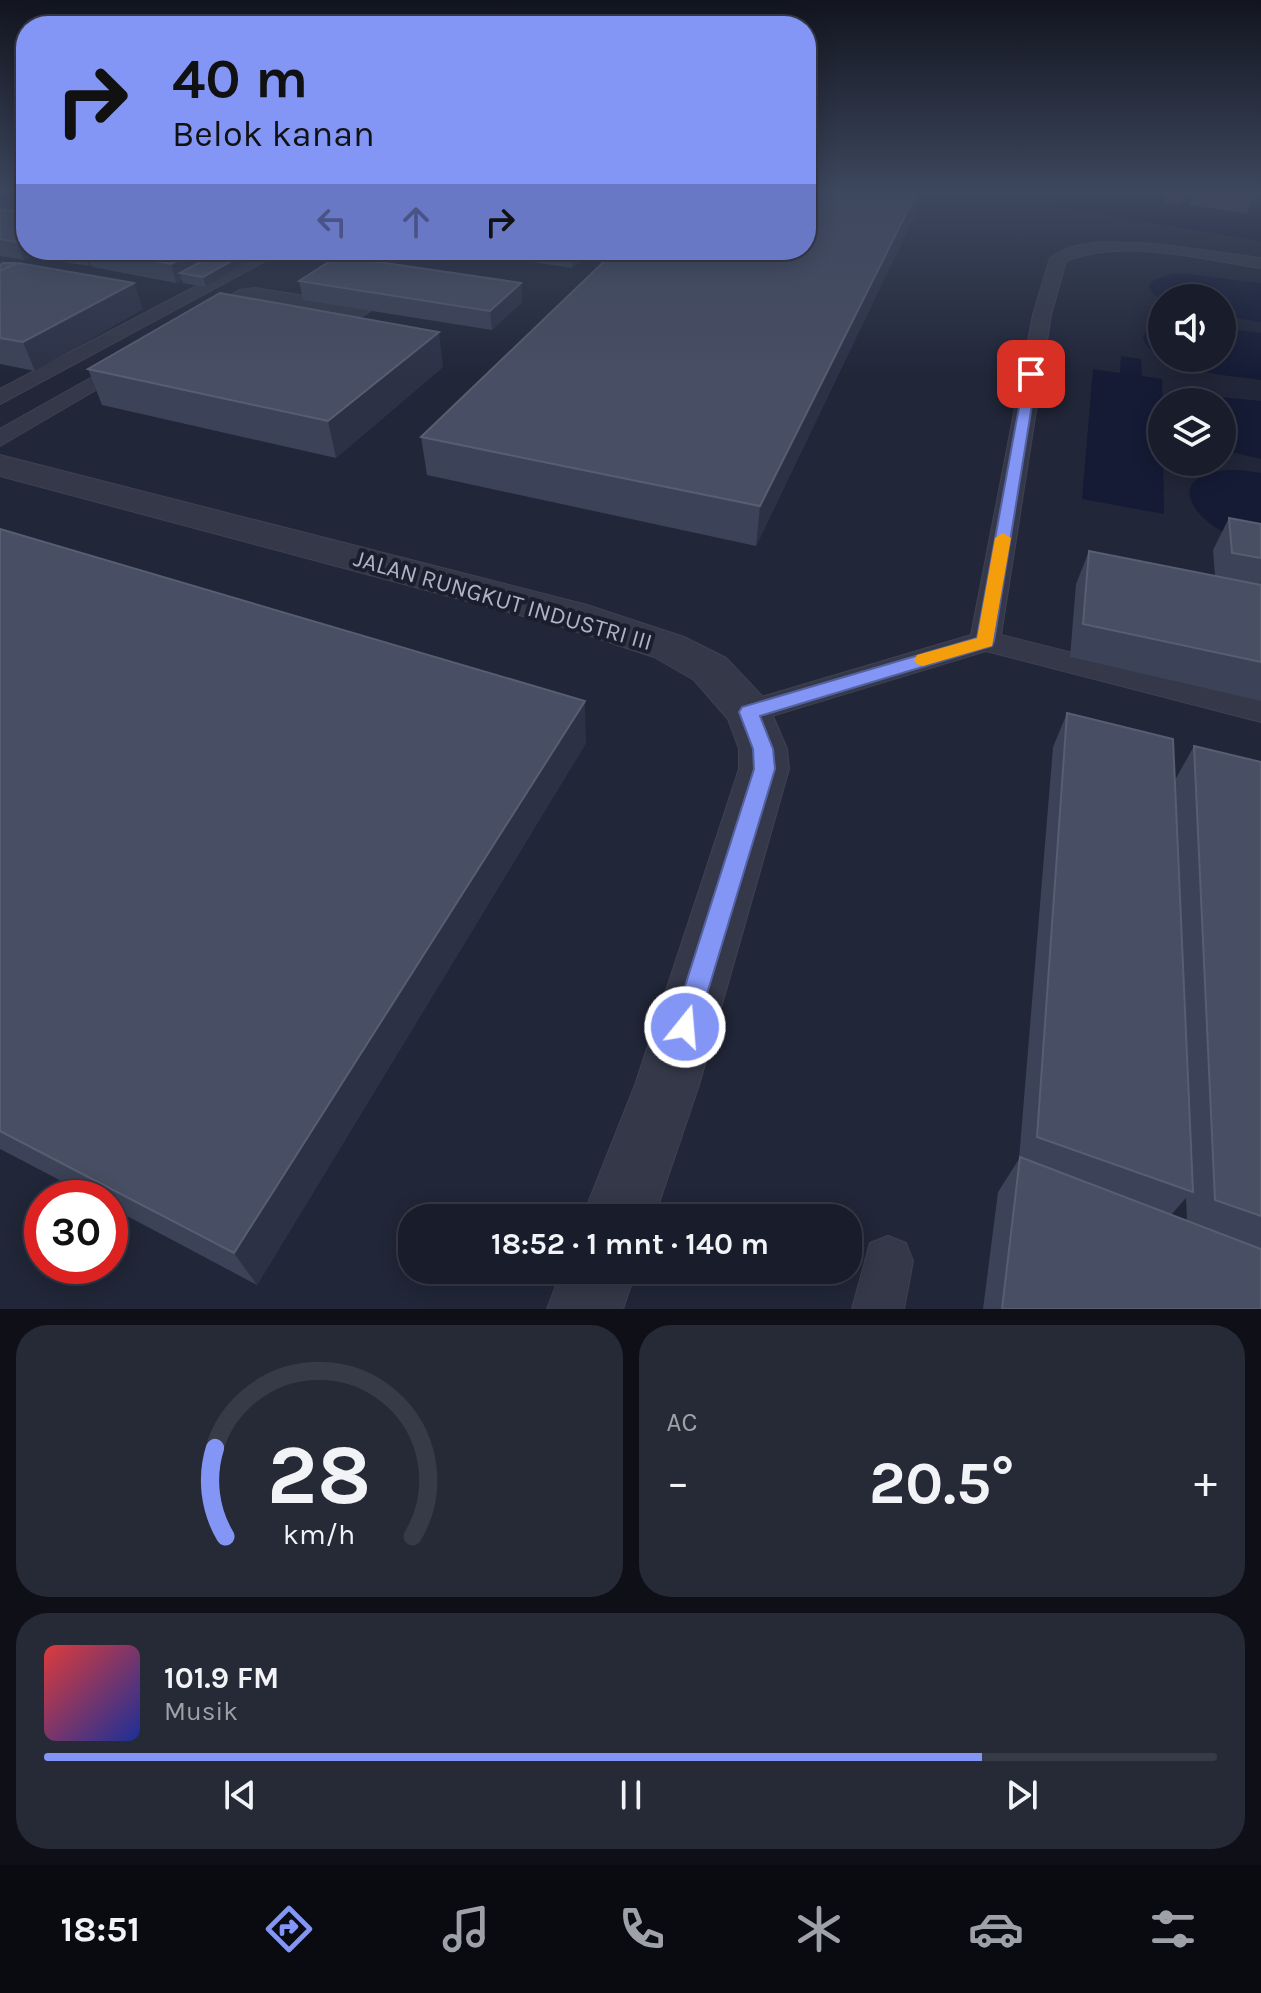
<!DOCTYPE html>
<html lang="id">
<head>
<meta charset="utf-8">
<style>
	body { margin:0; font-family:Karla,sans-serif; background:#262936; color:#f1f3f6; height:100vh; display:flex; flex-direction:column; font-size:30px; white-space:nowrap }
	* { box-sizing:border-box; margin:0 }
	p { font-size:26px; color:#9fa1a8 }
	.icon { flex:none; width:44px; height:44px; fill:none; stroke:currentColor; stroke-width:2; stroke-linecap:round; stroke-linejoin:round }
	.map { position:relative; height:1309px; overflow:hidden }
	.drawer { display:flex; flex-direction:column; gap:16px; padding:16px; background:#0e0f17; flex:1 }
	.drawer>* { flex:none }
	.hud { position:absolute; left:16px; top:16px; width:800px; height:244px; border-radius:32px; box-shadow:0 4px 20px #0003,0 0 0 2px #373a47; background:#8396f6; color:#111; overflow:hidden }
	.controls { position:absolute; left:1148px; top:284px; display:grid; gap:16px }
	.controls a { display:grid; place-items:center; width:88px; height:88px; border-radius:50%; background:#191c2a; box-shadow:0 4px 20px #0003,0 0 0 2px #373a47; font-size:40px }
	.speed { position:absolute; left:24px; top:1180px; display:flex; gap:16px; font-size:40px; font-weight:700; text-align:center }
	.speed>* { display:grid; place-content:center; width:104px; height:104px; border-radius:50%; background:#191c2a; box-shadow:0 4px 20px #0003,0 0 0 2px #373a47; line-height:1 }
	.speed .limit { border:12px solid #d22; background:#fff; color:#111 }
	.pin { position:absolute; display:grid; place-items:center; width:68px; height:68px; color:#fff; margin:-34px; border-radius:16px; box-shadow:0 4px 12px #0006 }
	.me { position:absolute; width:88px; margin:-44px; rotate:17deg; stroke-linejoin:round; filter:drop-shadow(0 0 6px #0008) }
	.turn { display:flex; align-items:center; gap:28px; height:168px; padding:0 24px; font-size:36px }
	.turn .icon { width:104px; height:104px; stroke-width:2.5 }
	.turn b { display:block; font-size:56px; line-height:68px }
	.lanes { display:flex; align-items:center; height:76px; padding:0 24px; background:#0003; justify-content:center; gap:40px; direction:ltr }
	.lanes .off { opacity:.35 }
	.big { font-size:60px; font-weight:700; line-height:1.1 }
	.drawer .card { flex:1; display:flex; flex-direction:column; justify-content:center; gap:12px; min-width:0; padding:0 28px; border-radius:32px; background:#262936 }
	.drawer .dial { align-items:center; gap:0 }
	.dial svg { height:208px; overflow:visible; fill:none; stroke:#373a47; stroke-width:7; stroke-linecap:round; text-anchor:middle }
	.dial text { fill:#f1f3f6; stroke:none }
	.song { display:flex; align-items:center; gap:24px }
	.cover { width:96px; height:96px; border-radius:12px; background:linear-gradient(135deg,hsl(0 70% 55%),hsl(230 70% 35%)) }
	.played { height:8px; border-radius:4px; background:linear-gradient(90deg,#8396f6 80%,#373a47 80%) }
	.keys { display:flex; justify-content:space-around; direction:ltr }
	.heat { display:flex; justify-content:space-between; align-items:center; font-size:44px; direction:ltr }
	.drawer .tiles { flex:1; display:grid; gap:16px; grid-template-columns:1fr 1fr }
	.card:last-child { grid-column:span 2 }
	.trip { position:absolute; left:398px; top:1204px; width:464px; height:80px; border-radius:32px; background:#191c2a; box-shadow:0 4px 20px #0003,0 0 0 2px #373a47; font-weight:700; line-height:80px; text-align:center }
	.menu { display:flex; height:128px; justify-content:space-around; align-items:center; background:#0a0b11; color:#9fa1a8 }
	.menu .icon { width:56px; height:56px }
	.menu .active { color:#8396f6 }
	.menu b { font-size:36px; color:#f1f3f6 }
	.map>svg:first-child { display:block }
</style>
</head>
<body>
<div class="map">
<svg width="1261" height="1309" viewBox="0 0 1261 1309">
	<rect width="100%" height="100%" fill="#212638"/>
	<!-- water -->
	<path fill="#151b35" d="M1187 274 1261 283V322L1222 316V298H1162V301L1152 293 1149 286 1152 281 1172 274Z
		M1162 325V358H1222V328L1261 333V380C1230 375 1155 372 1143 338L1146 331Z
		M1121 356 1141 359 1142 376 1162 379 1164 514 1082 499 1093 369 1120 373Z
		M1209 396 1261 401V459L1222 450V402H1192Z
		M1240 470 1261 473V545C1249 541 1236 538 1224 532 1205 524 1171 492 1202 476 1214 470 1228 470 1240 470Z"/>
	<g fill="none" stroke-linecap="round" stroke-linejoin="round">
		<!-- river -->
		<path fill="#151b35" fill-rule="evenodd" d="M1047 194H1175L1261 207V241L1074 210 1055 205Z"/>
		<defs>
			<path id="lane" d="M26 195V204L0 214V204Z
				M1101 242 1157 244 1261 258V268C1200 259 1125 238 1066 261L1051 315 1001 635 1261 700V722L986 651 749 723 738 720 733 712 738 704 971 635 1033 315 1050 258 1071 247Z
				M265 250H286L0 404V389Z
				M594 250H612L600 258 594 257Z
				M255 288 361 305 370 311 361 317 255 298 214 319H200L198 315 239 290Z
				M128 357 138 363 135 367 0 446V429Z
				M888 1236 906 1243 913 1261 904 1309H852L870 1243Z"/>
			<path id="street" d="M0 455 587 605 684 637 726 658 766 700 787 749 789 769 699 1085 654 1218H582L635 1085 739 769V749L728 719 694 680 654 657 557 625 0 476Z
				M562 1270H636L623 1309H547Z"/>
		</defs>
		<!-- lane casing -->
		<use href="#lane" stroke="#3e4152" stroke-width="2"/>
		<!-- street casing -->
		<use href="#street" stroke="#3e4152" stroke-width="2"/>
		<!-- lane -->
		<use href="#lane" fill="#343848" fill-rule="evenodd"/>
		<!-- street -->
		<use href="#street" fill="#343848" fill-rule="evenodd"/>
	</g>
	<!-- wall -->
	<path fill="#3c4257" fill-rule="evenodd" d="M810 194H925L756 546 427 475 421 437 806 250Z
		M1144 194H1162L1159 198 1144 195Z
		M1167 194H1186L1180 205 1164 202Z
		M1193 194H1255L1247 214 1189 205Z
		M0 209 26 250H227V251L244 254 246 263 206 287 183 283 182 280 176 283 92 267 91 265 89 266 35 257 34 255 24 260 0 256Z
		M455 250H592L572 268Z
		M0 265 38 266 143 309 35 371 0 364Z
		M299 281 521 283 522 302 492 330 303 300Z
		M443 367 336 458 102 405 88 369Z
		M1229 518 1261 524V701L1070 657 1076 584 1089 551 1215 576 1213 550Z
		M0 529 586 743 257 1285 110 1207V1198H94L0 1149Z
		M1067 713 1175 780 1194 746 1261 762V1309H983L998 1192 1019 1159 1053 747ZM1186 1198 1187 1221 1171 1215Z"/>
	<!-- shaded-wall -->
	<path fill="#2c3146" d="M0 194H13L0 199Z
		M916 194H925L756 546 760 506Z
		M26 238V250H32L34 255 24 260 17 242Z
		M83 250H86L91 265 89 266Z
		M199 250H227L228 255 180 273 182 280 176 283 171 264Z
		M571 250H592L572 268Z
		M244 254 246 263 206 287 203 277Z
		M134 283 143 309 35 371 23 342Z
		M521 283 522 302 492 330 490 311Z
		M439 332 443 367 336 458 328 421Z
		M585 701 586 743 257 1285 234 1253Z"/>
	<!-- building -->
	<path fill="#484e63" stroke="#585e72" stroke-width="2" d="M810 194H916L760 506 421 437 616 250H806V199Z
		M1231 194H1255L1254 197Z
		M0 209 26 213V238L17 242 0 239Z
		M93 250H199L171 264Z
		M222 250 244 254 203 277 180 273Z
		M338 256 521 283 490 311 299 281Z
		M3 263H16L0 271V265Z
		M18 263 134 283 23 342 0 338V271Z
		M220 293 439 332 328 421 88 369Z
		M1229 518 1261 524V558L1232 553Z
		M0 529 585 701 234 1253 0 1131Z
		M1089 551 1261 585V662L1083 624Z
		M1067 713 1173 739 1193 1192 1037 1137Z
		M1194 746 1261 762V1216L1215 1200Z
		M1020 1157 1261 1249V1309H1002Z"/>
	<!-- sky -->
	<linearGradient id="sky" x2="0" y2="1"><stop stop-color="#12151f"/><stop offset="0.51" stop-color="#3d475e"/><stop offset="1" stop-color="#3d475e" stop-opacity="0"/></linearGradient>
	<rect width="1261" height="377" fill="url(#sky)"/>
	<!-- route -->
	<path fill="#8396f6" stroke="#5562a0" stroke-width="2" d="M1031 370 1037 374 994 641 992 646 760 716 773 749 775 769 697 1027 694 1036 685 1039 676 1036 672 1027 754 769 753 749 739 712 742 707 977 638 1025 374Z"/>
	<!-- slow -->
	<path fill="#f59e0b" d="M1003 533 1011 538 992 646 923 666 917 664 914 660 917 655 977 638 995 538Z"/>
	<g text-anchor="middle" dominant-baseline="central" stroke-width="8" stroke-linejoin="round" paint-order="stroke">
		<!-- street labels -->
		<g font-size="24" fill="#afb3c5" stroke="#1a1e2d">
			<text transform="translate(503 600) rotate(16)">JALAN RUNGKUT INDUSTRI III</text>
		</g>
	</g>
</svg>
<div class="controls">
<a><svg class="icon" aria-label="sound" viewBox="0 0 24 24"><path d="M4 9h4l5-4v14l-5-4H4zM17 9q2 3 0 6"/></svg></a>
<a><svg class="icon" aria-label="layers" viewBox="0 0 24 24"><path d="M12 4l9 5-9 5-9-5zM3 14l9 5 9-5"/></svg></a>
</div>
<div class="speed"><div class="limit">30</div></div>
<div class="pin" style="left:1031px;top:374px;background:#d93025"><svg class="icon" aria-label="arrive" viewBox="0 0 24 24"><path d="M6 21V4h12l-3 4 3 4H6"/></svg></div>
<svg class="me" style="left:685px;top:1027px" viewBox="-20 -20 40 40"><circle r="17" fill="#8396f6" stroke="#fff" stroke-width="3"/><path d="M0-11L8 9 0 5-8 9z" fill="#fff"/></svg>
<div class="trip">18:52 · 1 mnt · 140 m</div>
<div class="hud">
<div class="turn"><svg class="icon" aria-label="right" viewBox="0 0 24 24"><path d="M7 20v-9h11M14 6l5 5-5 5"/></svg><div><b>40 m</b>Belok kanan</div></div>
<div class="lanes"><svg class="icon off" aria-label="left" viewBox="0 0 24 24"><path d="M17 20v-9H6M10 6l-5 5 5 5"/></svg><svg class="icon off" aria-label="ahead" viewBox="0 0 24 24"><path d="M12 20V5M6 11l6-6 6 6"/></svg><svg class="icon" aria-label="right" viewBox="0 0 24 24"><path d="M7 20v-9h11M14 6l5 5-5 5"/></svg></div>
</div>
</div>
<section class="drawer">
<div class="tiles">
<div class="card dial"><svg viewBox="0 0 100 80">
<path d="M14 69A42 42 0 1 1 86 69"/>
<path d="M14 69A42 42 0 0 1 10 35" stroke="#8396f6"/>
<text x="50" y="56" font-size="32" font-weight="700">28</text>
<text x="50" y="72" font-size="11">km/h</text>
</svg></div>
<div class="card"><p>AC</p>
<div class="heat"><a>−</a><b class="big">20.5°</b><a>+</a></div>
</div>
<div class="card">
<div class="song"><i class="cover"></i><div><b>101.9 FM</b><p>Musik</p></div></div>
<div class="played"></div>
<div class="keys"><svg class="icon" aria-label="previous" viewBox="0 0 24 24"><path d="M18 5L8 12l10 7zM5 5v14"/></svg><svg class="icon" aria-label="pause" viewBox="0 0 24 24"><path d="M8 5v14M16 5v14"/></svg><svg class="icon" aria-label="next" viewBox="0 0 24 24"><path d="M6 5l10 7-10 7zM19 5v14"/></svg></div>
</div>
</div>
</section>
<nav class="menu">
<b>18:51</b>
<svg class="icon active" aria-label="directions" viewBox="0 0 24 24"><path d="M12 3l9 9-9 9-9-9zM9 14v-3h6M13 9l2 2-2 2"/></svg>
<svg class="icon" aria-label="music" viewBox="0 0 24 24"><path d="M9 18V5l10-2v13"/><circle cx="6" cy="18" r="3"/><circle cx="16" cy="16" r="3"/></svg>
<svg class="icon" aria-label="phone" viewBox="0 0 24 24"><path d="M5 4h4l2 5-3 2q2 4 5 5l2-3 5 2v4C11 20 4 13 5 4z"/></svg>
<svg class="icon" aria-label="climate" viewBox="0 0 24 24"><path d="M12 3v18M4 7l16 10M4 17L20 7"/></svg>
<svg class="icon" aria-label="car" viewBox="0 0 24 24"><path d="M5 17H2v-5l4-1 3-4h7l3 4 3 1v5h-3M9 17h6M6 11h13"/><circle cx="7" cy="17" r="2"/><circle cx="17" cy="17" r="2"/></svg>
<svg class="icon" aria-label="filters" viewBox="0 0 24 24"><path d="M4 7h16M4 17h16"/><circle cx="9" cy="7" r="2"/><circle cx="15" cy="17" r="2"/></svg>
</nav>
</body>
</html>
